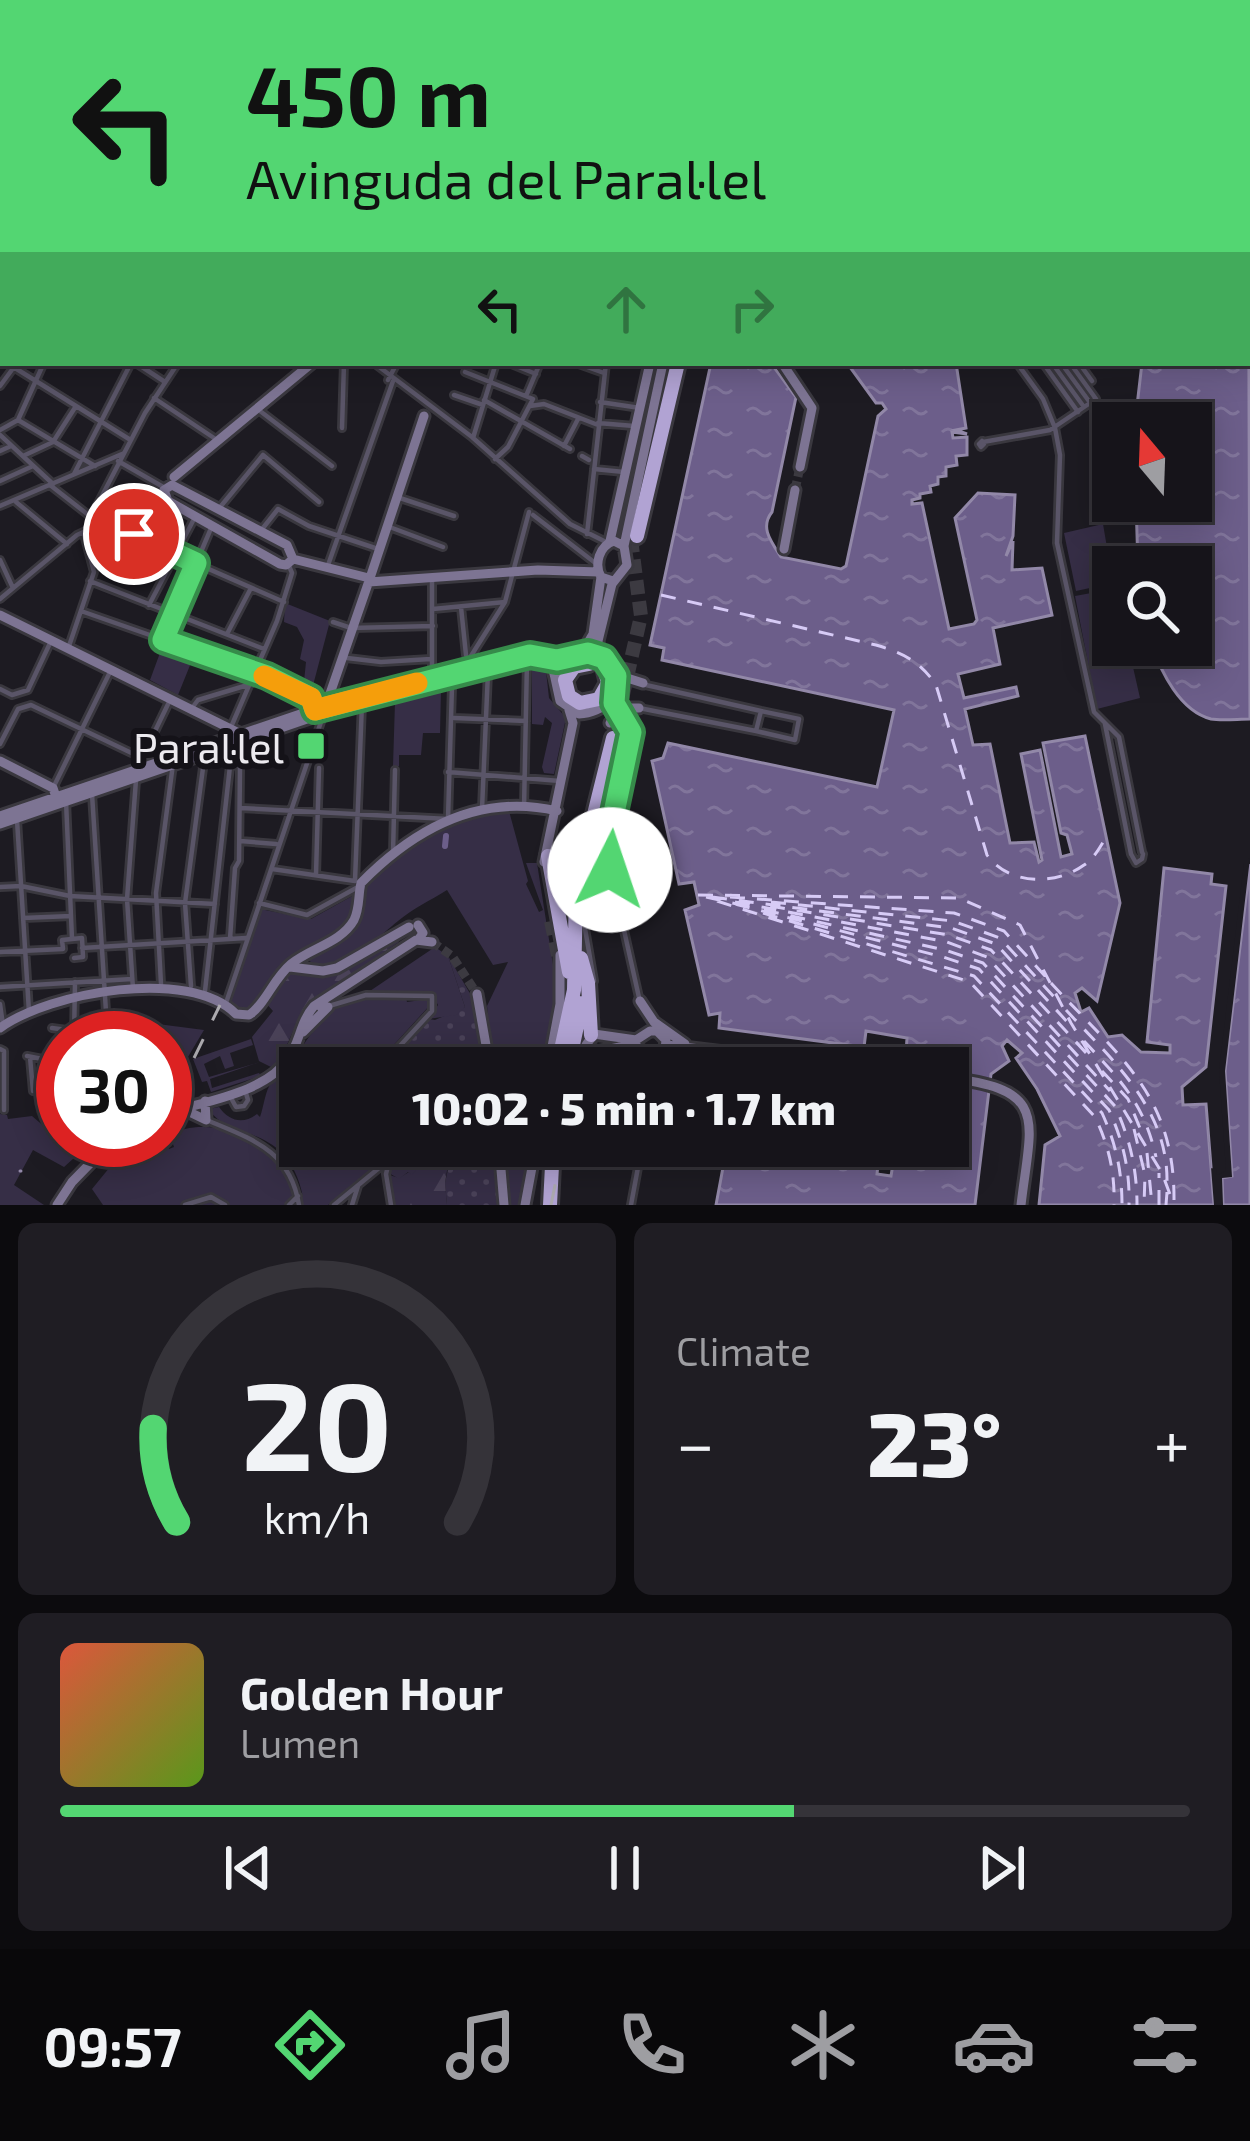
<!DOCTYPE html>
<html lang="en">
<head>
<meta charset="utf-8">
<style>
	body { margin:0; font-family:"Exo 2",sans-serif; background:#1f1d23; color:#f1f3f6; height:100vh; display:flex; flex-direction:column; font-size:45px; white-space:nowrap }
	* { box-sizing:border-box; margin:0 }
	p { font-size:39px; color:#9e9ea2 }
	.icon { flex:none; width:66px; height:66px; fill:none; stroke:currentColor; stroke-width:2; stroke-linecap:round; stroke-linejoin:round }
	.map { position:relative; height:1205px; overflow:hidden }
	.drawer { display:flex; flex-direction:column; gap:18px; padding:18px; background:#0c0b0e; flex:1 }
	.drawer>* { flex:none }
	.banner { position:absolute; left:0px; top:0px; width:1251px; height:366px; box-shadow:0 6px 30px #0003,0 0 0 3px #353339; background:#53d672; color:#111; overflow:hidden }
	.needle { width:78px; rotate:341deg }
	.controls { position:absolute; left:1092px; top:402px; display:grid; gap:24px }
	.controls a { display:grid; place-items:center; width:120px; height:120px; border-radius:0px; background:#16141a; box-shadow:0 6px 30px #0003,0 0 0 3px #353339; font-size:60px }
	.speed { position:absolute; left:36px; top:1011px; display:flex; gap:24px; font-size:60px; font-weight:700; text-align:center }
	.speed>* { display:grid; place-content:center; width:156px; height:156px; border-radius:50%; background:#16141a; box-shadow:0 6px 30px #0003,0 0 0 3px #353339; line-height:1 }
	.speed .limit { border:18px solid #d22; background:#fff; color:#111 }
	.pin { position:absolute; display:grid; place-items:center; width:102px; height:102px; color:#fff; margin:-51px; border:6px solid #fff; border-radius:50%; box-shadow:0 3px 12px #0007 }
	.me { position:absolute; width:132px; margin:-66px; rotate:4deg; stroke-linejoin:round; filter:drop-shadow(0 0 9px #0008) }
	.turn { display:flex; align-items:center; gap:42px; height:252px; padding:0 48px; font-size:54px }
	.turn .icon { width:156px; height:156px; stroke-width:2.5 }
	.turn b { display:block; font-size:84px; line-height:102px }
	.lanes { display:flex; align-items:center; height:114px; padding:0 48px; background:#0003; justify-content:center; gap:60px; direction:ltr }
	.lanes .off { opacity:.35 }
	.big { font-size:90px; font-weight:800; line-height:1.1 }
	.drawer .card { flex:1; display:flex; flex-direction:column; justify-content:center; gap:18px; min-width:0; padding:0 42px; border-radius:18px; background:#1f1d23 }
	.drawer .dial { align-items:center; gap:0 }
	.dial svg { height:312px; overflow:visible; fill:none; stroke:#353339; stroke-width:7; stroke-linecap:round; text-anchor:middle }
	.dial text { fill:#f1f3f6; stroke:none }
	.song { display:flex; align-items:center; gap:36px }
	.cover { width:144px; height:144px; border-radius:18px; background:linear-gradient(135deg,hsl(10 70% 55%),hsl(90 70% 35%)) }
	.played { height:12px; border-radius:6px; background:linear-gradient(90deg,#53d672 65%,#353339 65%) }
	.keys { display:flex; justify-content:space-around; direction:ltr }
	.heat { display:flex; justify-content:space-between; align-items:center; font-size:66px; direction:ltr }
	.drawer .tiles { flex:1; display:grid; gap:18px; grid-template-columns:1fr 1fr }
	.card:last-child { grid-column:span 2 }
	.trip { position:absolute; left:279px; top:1047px; width:690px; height:120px; border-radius:0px; background:#16141a; box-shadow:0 6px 30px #0003,0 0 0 3px #353339; font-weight:800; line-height:120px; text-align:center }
	.dock { display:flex; height:192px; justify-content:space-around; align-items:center; background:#09080a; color:#9e9ea2 }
	.dock .icon { width:84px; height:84px }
	.dock .selected { color:#53d672 }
	.dock b { font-size:54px; color:#f1f3f6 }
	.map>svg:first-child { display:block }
</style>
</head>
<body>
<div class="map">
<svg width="1250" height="1205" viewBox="0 0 1250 1205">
	<defs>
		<pattern id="grass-dots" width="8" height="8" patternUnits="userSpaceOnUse" patternTransform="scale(3)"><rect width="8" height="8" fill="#362e46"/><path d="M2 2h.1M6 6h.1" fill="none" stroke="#4a4258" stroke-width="1.8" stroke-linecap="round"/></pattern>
		<pattern id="forest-firs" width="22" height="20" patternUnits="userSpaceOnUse" patternTransform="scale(3)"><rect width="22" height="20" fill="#362e46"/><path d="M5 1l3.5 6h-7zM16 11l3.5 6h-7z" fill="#4a4258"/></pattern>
		<pattern id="water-ripples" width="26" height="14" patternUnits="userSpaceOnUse" patternTransform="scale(3)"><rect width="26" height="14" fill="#6c5e8a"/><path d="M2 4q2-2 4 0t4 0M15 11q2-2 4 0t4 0" fill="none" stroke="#81759b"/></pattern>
	</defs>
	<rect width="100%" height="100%" fill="#1d1b22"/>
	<!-- grass -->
	<path fill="url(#grass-dots)" d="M448 956 479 1009 485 1068H402L399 1053 428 1019 435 1020 465 1007Z
		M453 1146H495L501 1205H447L445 1183Z"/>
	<!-- forest -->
	<path fill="url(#forest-firs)" d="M396 937 399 942 308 1004C293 1024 289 1048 273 1068L259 1061 252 1037 273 1011 265 1002 289 971 316 974Z
		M445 1151 450 1152 445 1183 447 1205H391L386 1174 399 1178 409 1172 412 1174 428 1155Z"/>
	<!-- green -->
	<path fill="#362e46" d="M1103 524 1113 583 1076 591 1064 533Z
		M1113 589V645H1128L1140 698 1097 709 1075 596Z
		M285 603 330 621 311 693 303 691 306 662 300 659 304 640 297 627 284 622Z
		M164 642 195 653 178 695 150 680Z
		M532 670 546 671 549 698 566 718 554 774 544 773 542 767 552 723 545 717 543 725 532 724Z
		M441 690 440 733H423L421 755H399V766H393L395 702Z
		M509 811 528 881 526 884 539 912 543 910 526 863H537L558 997 546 1068H493L487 1006 508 962 493 965 447 890C431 900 412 909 398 921 377 938 339 977 309 961 317 953 330 948 339 939 352 927 353 903 363 888 396 841 454 818 509 811Z
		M354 895C356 905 356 914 349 923 334 941 307 945 290 960 271 976 264 999 247 1014L233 1009 229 1001 260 909 311 919Z
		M435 947 448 956 465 1007 456 1015 428 1019 438 1005 433 995 423 991 367 993Z
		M406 998 407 1002 428 999 431 1004 391 1048 394 1068H300V1146H389L378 1166 328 1205H193L190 1200 182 1205H103L92 1189 132 1140H164L169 1149 174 1147 170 1135C210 1111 294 1144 292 1196L303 1197C288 1121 228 1142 209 1109L219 1107C229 1121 243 1125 257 1114L260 1117C264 1106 265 1090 272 1082 279 1074 286 1071 292 1062 330 1005 334 996 406 998Z
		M150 1023 204 1030 182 1067 169 1103 165 1105V1038H140Z
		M251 1039 253 1045 230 1053 234 1066 225 1069 220 1056 204 1064 209 1077 260 1062 210 1079 212 1088 259 1073 261 1076 211 1092 207 1081 202 1082 193 1059Z
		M0 1114 7 1115 8 1119 32 1116 61 1141 62 1147 74 1158 64 1167 33 1150 14 1185 44 1205H0Z
		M396 1146H453L450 1152 428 1156 412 1175 408 1172 399 1179 389 1173Z
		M503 1146H534L523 1205H508Z"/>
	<!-- water -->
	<path fill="url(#water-ripples)" stroke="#9288a8" stroke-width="3" d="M1248 68 1250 719C1238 719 1222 721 1211 719 1180 711 1161 672 1152 645H1191V567H1138L1136 501H1191V423H1135L1142 363H1248Z
		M711 363H771L796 397 772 512C760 527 770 540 781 557L841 569 846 566 878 416 886 409 882 403H876L847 363H956L966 428 956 430 967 434 952 432 953 438 967 437V455L956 456 957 465 946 467V476L938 477V484L930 486 931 492 920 494V498L912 500V504L922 503 949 629 974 624 977 620 955 518 978 493 1015 495 1013 536 1006 556 1013 541 1012 570 1042 568 1052 615 993 628 1000 664 958 674 964 698 1016 687 1018 696 965 709 973 745 990 744 1010 843 1034 842 1039 862 1042 860 1021 754 1040 750 1061 857 1072 854 1067 835 1061 833 1043 743 1085 736 1120 903 1097 1001 1082 988 1075 993 1081 1012 1089 1008 1108 1037 1122 1035 1141 1052 1170 1053V1045L1147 1042 1164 868 1212 874 1211 884 1226 886 1206 1067 1182 1087 1183 1105 1206 1104 1214 1205H1039L1045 1145 1060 1136 1037 1089 1016 1058 1022 1053 1007 1040 1002 1046 1009 1061 991 1074 975 1205H716L727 1146 880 1148 877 1174 891 1176 896 1146H948V1068H905L907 1038 866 1031 864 1047 719 1028 720 1013 709 1015 685 910 699 905 694 882 679 884 652 761 663 758 668 743 877 787 894 710 662 660 664 648 650 645Z
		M1250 864V1205H1223L1222 1178 1232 1176 1225 1071Z"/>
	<!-- pier -->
	<path fill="#1d1b22" d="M1250 858 1225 1071 1232 1177 1222 1178 1223 1205H1214L1206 1104 1211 1168 1216 1169 1217 1175 1226 1171 1219 1070 1244 863Z"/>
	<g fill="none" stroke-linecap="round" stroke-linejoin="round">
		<!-- stream -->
		<path stroke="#9288a8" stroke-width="3" d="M20 1171H21"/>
		<!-- canal -->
		<path stroke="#6c5e8a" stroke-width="6" d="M445 846 446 836"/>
		<!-- ferry -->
		<path stroke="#d7cbf6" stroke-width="3" stroke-dasharray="15 12" stroke-linecap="butt" d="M661 595 876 645C903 653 920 661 936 685L987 855C1008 885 1055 886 1084 865 1095 858 1101 845 1108 834
			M698 895 959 898 1020 925 1071 1023 1162 1173 1174 1205
			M706 897 737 904
			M712 897 951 928 996 944 1070 1025
			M730 897 954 913 1004 931 1045 976
			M717 901 970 982 1095 1117C1109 1146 1115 1173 1114 1205
			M735 902 947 942 987 957 1110 1091
			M771 902 953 921 1000 938 1055 998
			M735 904 943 957 979 969 1109 1110C1123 1141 1130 1170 1129 1205
			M770 906 949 935 991 950 1088 1055
			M764 910 945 950 983 963 1115 1106C1130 1139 1137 1169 1137 1205
			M763 913 974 976 1102 1113C1116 1144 1122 1171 1122 1205
			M1051 983C1118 1056 1175 1094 1174 1201
			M1066 1010C1112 1060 1168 1108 1167 1182
			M1084 1041C1121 1081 1144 1103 1156 1157
			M1102 1071 1128 1099 1144 1138
			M1134 1129 1145 1175 1144 1205
			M1147 1153 1152 1205
			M1159 1205V1173
			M1166 1205 1167 1192"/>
		<!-- secondary-tunnel -->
		<path stroke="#3c3a41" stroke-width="9" stroke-dasharray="9 4.5" stroke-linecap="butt" d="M795 490 800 467
			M432 942 452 956 477 994"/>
		<!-- highway-tunnel -->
		<path stroke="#3c3a41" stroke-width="14" stroke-dasharray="14 7" stroke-linecap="butt" d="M613 738 641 616 632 547 635 525
			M551 921 560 965"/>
		<defs>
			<path id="street" d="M18 0 24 3
				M48 0 53 3
				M303 0 308 3
				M637 0 641 3
				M698 0 704 3
				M998 0 1000 3
				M69 3 71 0
				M278 3 281 0
				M313 3 314 0
				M431 3 432 0
				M560 3 561 0
				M654 3 655 0
				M692 3 693 0
				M0 65 3 66
				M0 239 3 238
				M0 268H3
				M0 285 3 278
				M0 359 3 361
				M7 363 129 439
				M136 363 165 382
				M209 363 211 364
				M374 363 472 437 570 524 606 542
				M509 363 536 374
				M576 363 604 373
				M1017 363 1043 399 1055 428 1060 455 1057 543 1094 712 1119 737 1142 852
				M1043 363 1078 412
				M1052 363 1084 407
				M1061 363 1091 404
				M1079 363 1092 381
				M465 372 533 399 508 447 495 459
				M388 380 397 363
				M0 386 14 367
				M454 395 483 405
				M526 396 540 363
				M154 398 217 440
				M484 400 570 449
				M600 402 640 408
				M530 406 544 404 598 425
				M260 411 332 466
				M18 420 95 466
				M598 423 634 426
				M342 428 344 363
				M0 430 18 420 42 367
				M0 435 53 484
				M473 438 496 363
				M982 441 984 444 981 447 979 444Z
				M983 442 1050 430 1096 399 1070 363
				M564 446 578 419
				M0 451 11 446
				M23 456 53 442 76 406
				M582 456 589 460
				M118 461 165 488
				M594 469 624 472
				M74 474 131 363
				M0 481 33 466
				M50 485 91 517 145 413 178 363
				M105 493 128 511
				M397 497 454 516
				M16 502 67 544
				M0 506 122 454
				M221 506 263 455 319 502
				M533 515 594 562
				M122 526 163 549 284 602
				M387 526 443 547
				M263 528 278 509 309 526 378 549
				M587 534 606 363
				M0 560 13 588
				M327 568 393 381
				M90 581 264 649
				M0 599 77 535 128 511 157 492H163
				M149 605 194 519
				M461 607 466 655
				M433 609 505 602
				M81 611 267 676 311 698 315 709
				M333 622 351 628 433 626
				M227 634 251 588
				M163 641 212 526
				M68 649 94 572 84 534
				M347 658 381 662 431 659
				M432 675V579
				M0 689 12 695 28 690 51 641
				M192 708 198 700 251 684
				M639 708 756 731 761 711 646 685
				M610 713 622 727 625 738 593 877 616 906
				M623 717 631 735 607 854 640 1002
				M454 718 526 721
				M1105 724 1131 854
				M231 727 277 621 292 573 289 566
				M756 731 795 740 799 719 761 711
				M236 743 237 764
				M0 744 18 709 31 705 142 758 145 766
				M142 758 171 698
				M448 772 560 781
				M53 788 111 670
				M92 794 107 1027 102 1038
				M66 801 72 939
				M240 808 448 819 452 686 505 602 529 512
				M524 808 527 661
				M482 809 488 672
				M17 820 29 1012
				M240 841 276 844
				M393 854 395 770
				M1131 854 1136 863 1142 859 1143 854
				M272 869 355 881
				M316 875 319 768
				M592 875 583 917 594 981
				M355 881 362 703
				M0 887 21 886 70 896 215 904
				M259 903 307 915 358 887
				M23 918 71 916
				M230 939 235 868 239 861 240 766
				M82 948 246 938
				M0 952 63 949 62 940 82 938 83 957 74 958
				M161 984 156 893 173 764
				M191 986 185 903 203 768 200 755
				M0 987 132 979
				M133 989 127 899 136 780
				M205 991 230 766 242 764
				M226 1003 324 713
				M0 1004 3 1025
				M329 1006 366 995 432 996V1011L397 1049 399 1068
				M52 1028 74 1031
				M74 1038 75 982
				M0 1049 4 1051V1110
				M27 1056 63 1063
				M30 1057 33 1091
				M231 1098 236 1107 244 1106 248 1100 245 1090
				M209 1121C254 1140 290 1151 299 1205
				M185 1205 211 1197 225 1205
				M289 1205 298 1196
				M334 1205 390 1159
				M352 1205 358 1186
				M391 1205 386 1174 393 1146
				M631 1205 642 1146"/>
			<path id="secondary" d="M32 0 38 3
				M249 0 255 3
				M125 3 128 0
				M183 3 184 0
				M740 3 741 0
				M908 3 911 0
				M935 3 937 0
				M1137 3V0
				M0 130 3 126
				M0 171 3 173
				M0 193H3
				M782 363 812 408 800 467
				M174 477 312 363
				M172 485 287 545 293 559 286 565 280 564 168 501 164 490Z
				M610 541 650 363
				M624 546 663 363
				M784 549 795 490
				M293 559 369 578
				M370 578 424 416
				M369 582 538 570 599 572
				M0 615 241 734
				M583 651 593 634 601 577
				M569 658 555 678 560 701 579 714C603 713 628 693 612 667 605 656 599 655 598 641L612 584 627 565 624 546 614 541C599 546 594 564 601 577L613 581
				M541 660 552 666 555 678
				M617 682 624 677 643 683
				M614 697 620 708H639
				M367 702 432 686
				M325 708 370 578
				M610 723 630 710
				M0 761 53 788 57 800
				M0 816 315 709 531 654 557 660 581 653 593 654
				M0 824 310 718
				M544 862 573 723 569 710
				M418 925 423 933 418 940
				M290 967 323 971 337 968 409 927
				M477 994 490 1068
				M640 1001 654 1022 685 1044
				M0 1028C50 992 189 967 236 1014L249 1015C265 1005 273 979 291 964 310 948 341 943 354 920 360 908 358 895 361 883 414 829 480 793 557 811
				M650 1031H657L666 1040 665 1049 658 1056 647 1055 634 1044 596 1052 586 1045 594 1034 636 1040Z
				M303 1032 328 1007H321V1002
				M667 1045 857 1068
				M548 1068 560 1004V955
				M948 1078C1050 1089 1031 1120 1021 1205
				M181 1108 206 1120 205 1101
				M165 1114C203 1101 264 1094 288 1059 300 1042 300 1022 314 1006L416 940 432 942
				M499 1146 504 1205
				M57 1205 72 1182 113 1140
				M525 1205 536 1146"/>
			<path id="highway" d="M926 3 928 0
				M637 536 678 363
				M588 653 604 667 608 683 599 699 580 703 569 696 565 680 574 667 589 664
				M548 856 569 972
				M581 958 588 983 591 1035
				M557 1068 574 990 576 887 613 738
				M568 1068 582 1003
				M550 1205 553 1146"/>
		</defs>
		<!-- street casing -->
		<use href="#street" stroke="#3a383f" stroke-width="10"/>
		<!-- secondary casing -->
		<use href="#secondary" stroke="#3a383f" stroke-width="15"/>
		<!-- highway casing -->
		<use href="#highway" stroke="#3a383f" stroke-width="20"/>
		<!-- street -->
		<use href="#street" stroke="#5a5568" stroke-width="4.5"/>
		<!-- secondary -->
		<use href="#secondary" stroke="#7d7493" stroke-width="9"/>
		<!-- highway -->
		<use href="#highway" stroke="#b1a3d3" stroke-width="14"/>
		<!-- rail -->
		<path stroke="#acaaaf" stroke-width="3" stroke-dasharray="21 21" stroke-linecap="butt" d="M194 1058 220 1005
			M176 1096 186 1075
			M551 1205 563 1146"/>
	</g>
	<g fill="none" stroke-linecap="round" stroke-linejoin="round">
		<defs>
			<path id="route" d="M134 534 196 563 163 640 267 676 311 698 315 710 530 655 557 660 588 653 604 658 616 676 614 703 631 732 607 846 610 870"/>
		</defs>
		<!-- route casing -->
		<use href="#route" stroke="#368b4a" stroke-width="30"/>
		<!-- route -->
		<use href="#route" stroke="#53d672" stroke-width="21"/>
		<!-- slow -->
		<path stroke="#f59e0b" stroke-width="21" d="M264 676 311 698 315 710 417 683"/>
	</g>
	<!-- markers -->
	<rect fill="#53d672" stroke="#141218" stroke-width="4.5" x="296" y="731" width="30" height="30" rx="6"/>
	<g text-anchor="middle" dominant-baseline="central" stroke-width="12" stroke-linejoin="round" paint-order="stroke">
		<!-- poi labels -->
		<g font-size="42" fill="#eceaef" stroke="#141218" text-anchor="end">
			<text x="284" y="746">Paral·lel</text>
		</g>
	</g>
</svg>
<div class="controls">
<a><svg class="needle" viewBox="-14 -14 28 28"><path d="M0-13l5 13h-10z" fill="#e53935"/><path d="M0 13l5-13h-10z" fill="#9e9ea2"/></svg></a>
<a><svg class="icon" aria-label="search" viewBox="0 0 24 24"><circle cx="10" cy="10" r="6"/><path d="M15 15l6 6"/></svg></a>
</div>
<div class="speed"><div class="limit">30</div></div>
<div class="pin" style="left:134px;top:534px;background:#d93025"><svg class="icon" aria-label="arrive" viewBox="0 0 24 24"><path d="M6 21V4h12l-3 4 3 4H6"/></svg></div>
<svg class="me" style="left:610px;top:870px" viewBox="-20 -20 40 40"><circle r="19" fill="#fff"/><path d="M0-13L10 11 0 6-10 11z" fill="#53d672"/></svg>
<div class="trip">10:02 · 5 min · 1.7 km</div>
<div class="banner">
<div class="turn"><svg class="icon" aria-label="left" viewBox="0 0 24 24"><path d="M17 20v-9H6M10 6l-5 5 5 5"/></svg><div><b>450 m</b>Avinguda del Paral·lel</div></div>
<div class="lanes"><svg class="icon" aria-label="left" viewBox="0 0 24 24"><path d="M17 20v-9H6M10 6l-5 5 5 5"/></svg><svg class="icon off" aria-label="ahead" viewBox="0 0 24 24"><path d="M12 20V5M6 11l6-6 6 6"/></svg><svg class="icon off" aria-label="right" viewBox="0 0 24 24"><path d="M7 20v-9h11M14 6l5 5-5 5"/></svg></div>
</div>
</div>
<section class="drawer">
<div class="tiles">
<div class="card dial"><svg viewBox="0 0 100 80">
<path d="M14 69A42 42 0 1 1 86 69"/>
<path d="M14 69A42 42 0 0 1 8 45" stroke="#53d672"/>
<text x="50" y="56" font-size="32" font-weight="700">20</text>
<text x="50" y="72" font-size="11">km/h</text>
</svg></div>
<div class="card"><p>Climate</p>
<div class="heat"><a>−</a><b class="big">23°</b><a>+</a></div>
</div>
<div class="card">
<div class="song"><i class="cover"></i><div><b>Golden Hour</b><p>Lumen</p></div></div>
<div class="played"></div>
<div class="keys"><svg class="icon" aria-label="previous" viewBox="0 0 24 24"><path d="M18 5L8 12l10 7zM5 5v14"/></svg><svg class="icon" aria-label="pause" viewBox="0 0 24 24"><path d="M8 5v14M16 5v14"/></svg><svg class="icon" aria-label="next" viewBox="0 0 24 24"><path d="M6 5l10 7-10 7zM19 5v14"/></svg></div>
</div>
</div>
</section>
<nav class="dock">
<b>09:57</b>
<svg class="icon selected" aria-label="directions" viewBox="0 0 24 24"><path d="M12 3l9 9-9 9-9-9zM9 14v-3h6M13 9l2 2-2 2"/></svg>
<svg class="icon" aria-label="music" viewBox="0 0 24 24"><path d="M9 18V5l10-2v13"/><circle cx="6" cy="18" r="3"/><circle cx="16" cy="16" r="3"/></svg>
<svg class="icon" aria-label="phone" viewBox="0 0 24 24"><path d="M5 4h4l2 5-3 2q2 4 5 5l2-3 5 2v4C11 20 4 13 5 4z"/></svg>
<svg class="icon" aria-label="climate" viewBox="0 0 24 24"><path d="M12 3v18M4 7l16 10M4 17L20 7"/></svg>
<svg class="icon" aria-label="car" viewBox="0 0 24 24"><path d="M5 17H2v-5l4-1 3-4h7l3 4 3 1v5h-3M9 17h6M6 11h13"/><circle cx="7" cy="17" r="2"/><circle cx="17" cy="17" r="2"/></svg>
<svg class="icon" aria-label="filters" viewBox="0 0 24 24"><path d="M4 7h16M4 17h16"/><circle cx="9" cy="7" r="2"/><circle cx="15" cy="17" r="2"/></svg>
</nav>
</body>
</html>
